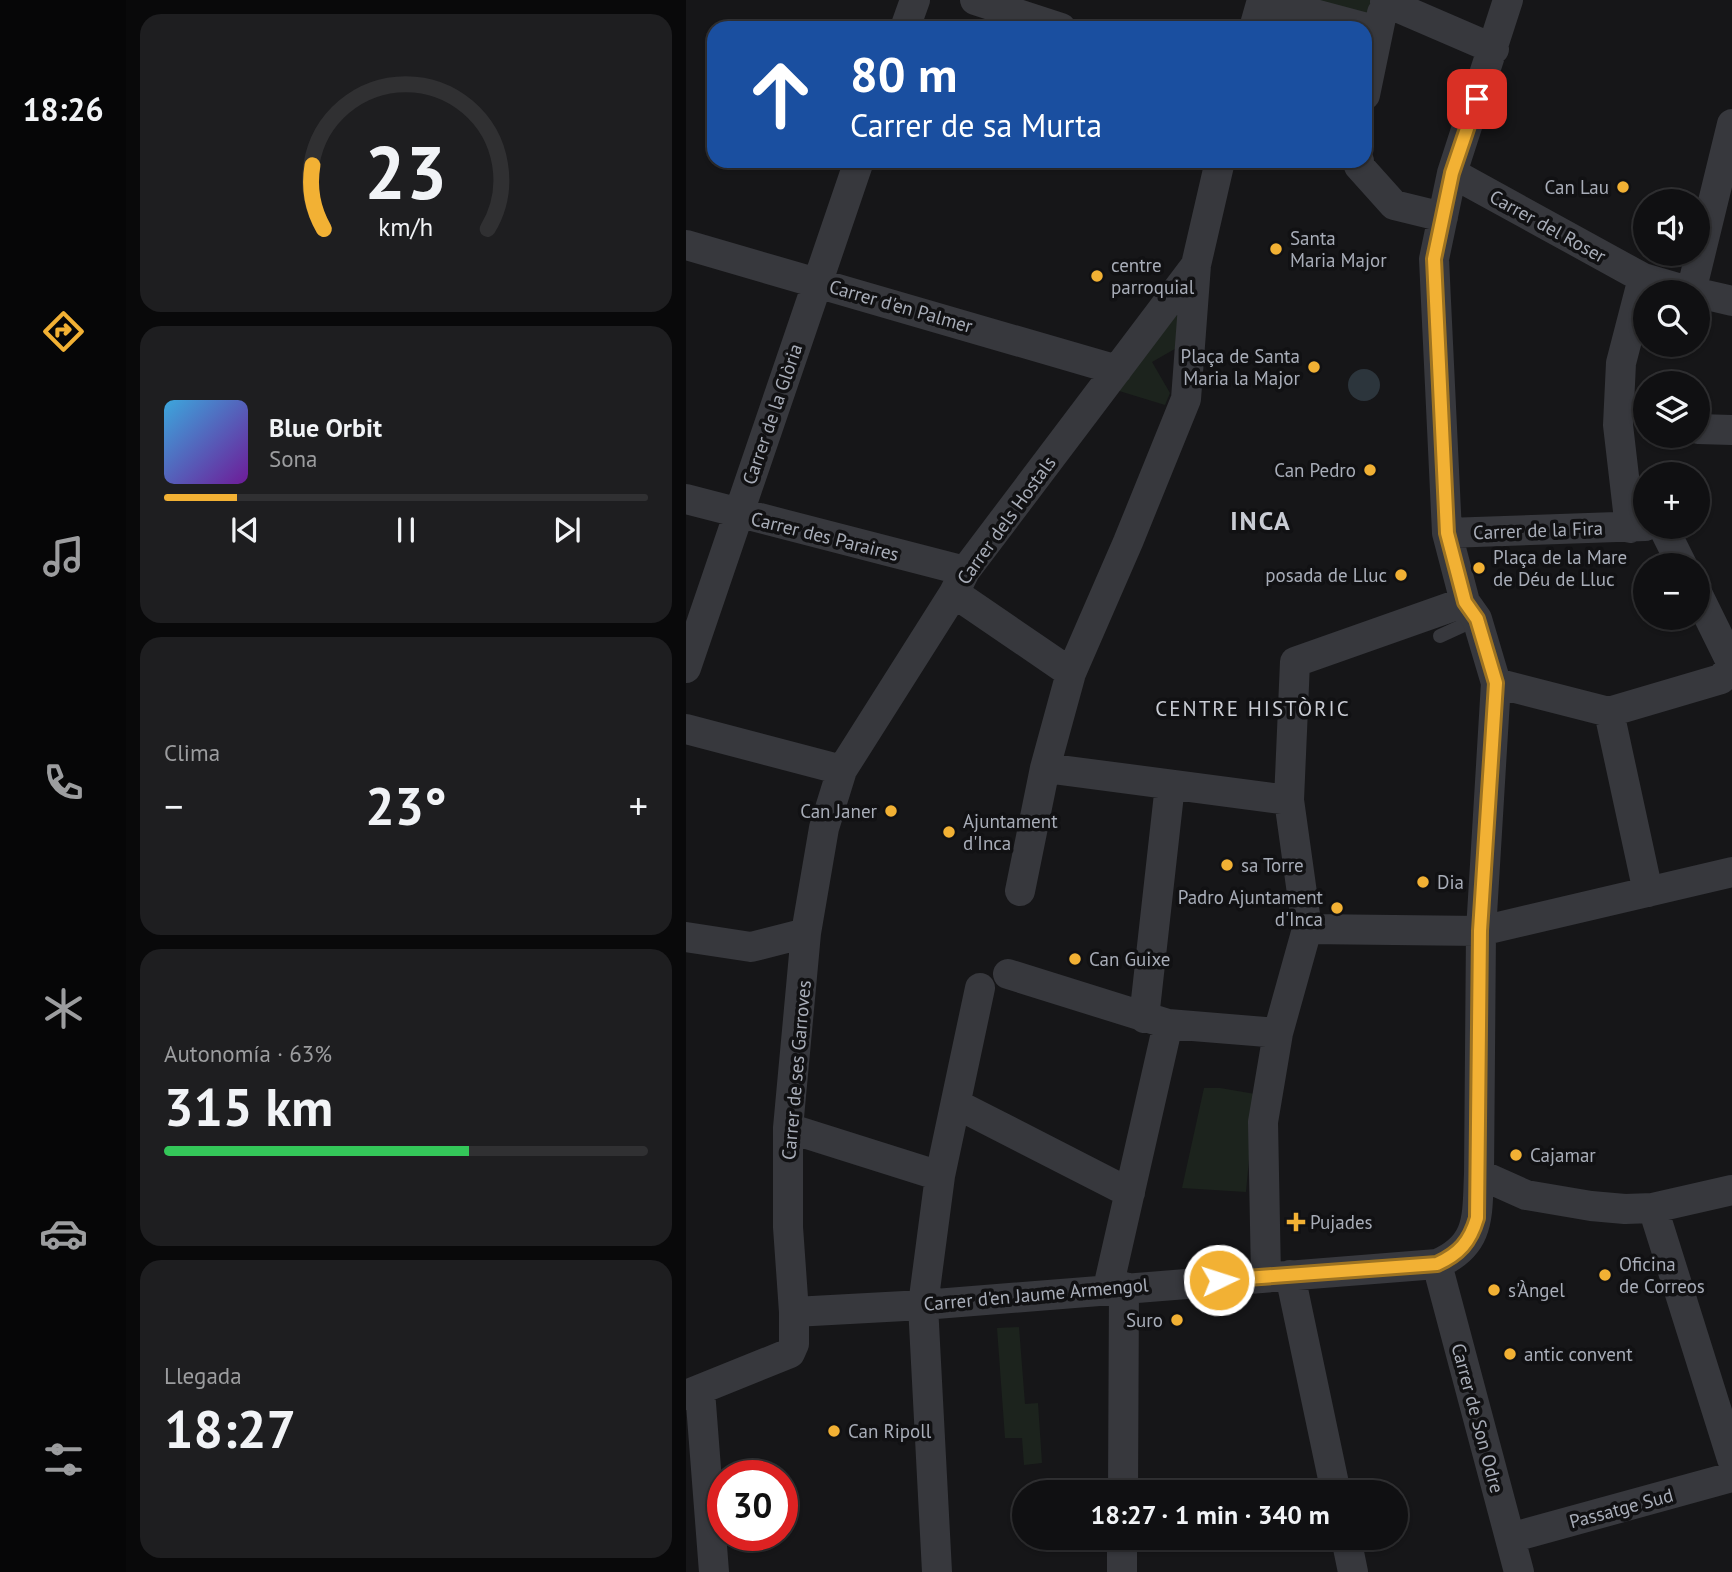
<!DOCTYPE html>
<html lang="es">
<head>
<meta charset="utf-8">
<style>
	body { margin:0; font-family:"PT Sans",sans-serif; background:#1e1e20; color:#f1f3f6; height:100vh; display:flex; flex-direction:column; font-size:26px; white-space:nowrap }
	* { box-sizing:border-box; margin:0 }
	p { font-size:23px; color:#9c9d9f }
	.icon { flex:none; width:38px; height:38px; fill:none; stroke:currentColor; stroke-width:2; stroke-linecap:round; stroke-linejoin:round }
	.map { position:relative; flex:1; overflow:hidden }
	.side { display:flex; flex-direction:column; gap:14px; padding:14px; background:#09090a; width:560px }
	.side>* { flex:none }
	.guide { position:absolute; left:21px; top:21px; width:665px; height:147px; border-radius:21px; box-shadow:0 2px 5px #0004,0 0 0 2px #303032; background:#1a4fa0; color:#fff; overflow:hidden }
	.tools { position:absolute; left:947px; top:189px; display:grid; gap:14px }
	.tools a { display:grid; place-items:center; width:77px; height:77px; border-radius:50%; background:#101012; box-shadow:0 2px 5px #0004,0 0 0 2px #303032; font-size:35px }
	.speed { position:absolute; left:21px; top:1460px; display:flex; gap:14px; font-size:35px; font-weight:700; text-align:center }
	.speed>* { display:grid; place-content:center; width:91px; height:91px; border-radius:50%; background:#101012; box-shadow:0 2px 5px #0004,0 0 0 2px #303032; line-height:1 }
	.speed .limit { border:10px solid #d22; background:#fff; color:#111 }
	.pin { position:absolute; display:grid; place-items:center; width:60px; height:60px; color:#fff; margin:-30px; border-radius:14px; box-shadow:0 4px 10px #0006 }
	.me { position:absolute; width:77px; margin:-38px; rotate:86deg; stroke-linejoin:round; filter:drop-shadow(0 0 5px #0008) }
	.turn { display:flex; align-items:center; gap:24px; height:147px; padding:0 28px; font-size:32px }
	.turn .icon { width:91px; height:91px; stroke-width:2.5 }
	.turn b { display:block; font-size:49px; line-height:60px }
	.big { font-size:52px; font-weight:600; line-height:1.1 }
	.side .widget { flex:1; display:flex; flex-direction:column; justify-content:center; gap:10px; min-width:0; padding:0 24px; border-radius:21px; background:#1e1e20 }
	.side .dial { align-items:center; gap:0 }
	.dial svg { height:182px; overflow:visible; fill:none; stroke:#303032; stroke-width:7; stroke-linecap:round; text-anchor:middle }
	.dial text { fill:#f1f3f6; stroke:none }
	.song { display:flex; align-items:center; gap:21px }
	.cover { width:84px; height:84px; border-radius:10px; background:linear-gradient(135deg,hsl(200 70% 55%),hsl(280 70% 35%)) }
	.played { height:7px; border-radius:4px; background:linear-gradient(90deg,#f2b134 15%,#303032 15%) }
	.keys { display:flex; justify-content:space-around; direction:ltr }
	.heat { display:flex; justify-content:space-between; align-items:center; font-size:38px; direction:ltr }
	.charge { height:10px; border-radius:5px; background:linear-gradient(90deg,#34c759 63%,#303032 0) }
	.trip { position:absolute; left:326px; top:1480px; width:396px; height:70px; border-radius:35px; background:#101012; box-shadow:0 2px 5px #0004,0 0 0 2px #303032; font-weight:600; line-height:70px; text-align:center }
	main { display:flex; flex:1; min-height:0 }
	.tabs { display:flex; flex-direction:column; width:126px; justify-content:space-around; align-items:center; background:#060607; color:#9c9d9f }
	.tabs .icon { width:49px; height:49px }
	.tabs .active { color:#f2b134 }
	.tabs b { font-size:32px; color:#f1f3f6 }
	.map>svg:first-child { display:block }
</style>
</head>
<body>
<main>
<nav class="tabs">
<b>18:26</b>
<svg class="icon active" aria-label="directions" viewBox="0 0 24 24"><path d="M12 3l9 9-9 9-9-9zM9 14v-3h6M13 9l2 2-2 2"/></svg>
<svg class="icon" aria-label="music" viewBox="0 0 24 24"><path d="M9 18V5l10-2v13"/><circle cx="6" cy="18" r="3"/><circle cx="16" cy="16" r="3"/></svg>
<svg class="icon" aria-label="phone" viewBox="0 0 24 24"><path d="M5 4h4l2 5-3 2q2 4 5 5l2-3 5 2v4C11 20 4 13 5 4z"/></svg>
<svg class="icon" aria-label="climate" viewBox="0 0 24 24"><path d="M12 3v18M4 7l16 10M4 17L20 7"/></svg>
<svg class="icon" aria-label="car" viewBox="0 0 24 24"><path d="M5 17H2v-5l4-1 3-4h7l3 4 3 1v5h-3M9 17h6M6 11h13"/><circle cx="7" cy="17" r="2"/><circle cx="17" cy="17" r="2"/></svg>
<svg class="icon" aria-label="filters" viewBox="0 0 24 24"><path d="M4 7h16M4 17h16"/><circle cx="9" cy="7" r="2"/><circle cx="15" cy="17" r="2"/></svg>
</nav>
<section class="side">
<div class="widget dial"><svg viewBox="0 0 100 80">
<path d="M14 69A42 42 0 1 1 86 69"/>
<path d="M14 69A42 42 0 0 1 9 41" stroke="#f2b134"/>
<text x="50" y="56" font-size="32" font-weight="700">23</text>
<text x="50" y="72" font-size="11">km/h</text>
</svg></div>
<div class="widget">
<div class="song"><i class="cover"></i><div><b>Blue Orbit</b><p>Sona</p></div></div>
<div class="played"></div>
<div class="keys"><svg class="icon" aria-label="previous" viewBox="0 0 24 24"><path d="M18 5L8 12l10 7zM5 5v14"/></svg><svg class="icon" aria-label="pause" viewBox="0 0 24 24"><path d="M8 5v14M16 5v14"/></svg><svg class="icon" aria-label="next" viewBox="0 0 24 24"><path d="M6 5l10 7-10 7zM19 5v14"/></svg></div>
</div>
<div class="widget"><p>Clima</p>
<div class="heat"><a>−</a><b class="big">23°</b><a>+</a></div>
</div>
<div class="widget"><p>Autonomía · 63%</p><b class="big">315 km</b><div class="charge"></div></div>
<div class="widget"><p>Llegada</p><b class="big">18:27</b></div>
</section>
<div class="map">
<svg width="1046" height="1572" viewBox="0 0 1046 1572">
	<rect width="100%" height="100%" fill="#161618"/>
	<!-- green -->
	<path fill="#1c231d" d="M576 0H699L692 31Z
		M497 307 494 346 466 362 484 393 479 405 430 390Z
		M518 1088H534L569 1094 560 1192 496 1188Z
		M333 1327 339 1404 352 1403 356 1463 338 1465 336 1438H319L311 1328Z"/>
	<!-- water -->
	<path fill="#2c353c" d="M662 385a16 16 0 1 1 32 0a16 16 0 1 1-32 0Z"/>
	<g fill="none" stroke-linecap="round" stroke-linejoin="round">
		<!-- lane -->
		<path stroke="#37383d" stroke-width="14" d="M754 636 791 619"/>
		<!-- street -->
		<path stroke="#37383d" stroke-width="30" d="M289 0 375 28
			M576 0 692 31
			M699 2 808 49
			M219 28 229 0
			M568 28 576 0
			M679 95 696 13
			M673 161V166L708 205 757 217
			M766 173 957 278 1005 292
			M0 245 431 370
			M1005 292 1046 124
			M1012 293 1046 301
			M1012 429 1046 430
			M0 499 279 571
			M977 527 996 565
			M944 528 932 425 935 363 957 278
			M761 533 959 526
			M268 593 385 673
			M1012 595 1046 664
			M0 668 173 161
			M810 683 923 712 962 892
			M923 712 1035 679 1046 666
			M0 729 156 770
			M359 768 603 800
			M334 891 359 768 385 673 442 542 500 399 510 265 534 161
			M621 929 795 931 1046 872
			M0 937 65 947 120 933
			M322 974 482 1024 592 1033
			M458 1018 484 785
			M270 1104 444 1193
			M102 1128 254 1176
			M793 1174 840 1195 905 1206 939 1209 967 1208 1046 1190
			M967 1208 1046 1459
			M751 1264 833 1572
			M604 1275 650 1493
			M580 1276 577 1122 592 1033 621 929 603 800 609 662 779 602
			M422 1288 482 1024
			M108 1312 237 1305 751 1264C795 1245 791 1216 793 1174L795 931 810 683 791 619 779 602 761 533 748 259 766 173 822 0
			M14 1391 28 1572
			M0 1395 104 1353 108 1344V1312L102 1227V1128L120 933 138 828 156 770 268 593 279 571 510 265
			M437 1493 438 1287
			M660 1538 667 1572
			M824 1538 1046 1477
			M251 1572 237 1305 254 1176 294 988
			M436 1572V1538"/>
	</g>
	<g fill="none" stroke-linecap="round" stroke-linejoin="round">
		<defs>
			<path id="route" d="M533 1280 751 1264C773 1254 784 1242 791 1218L794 931 810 683 791 619 779 602 761 533 748 259 766 173 791 99"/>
		</defs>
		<!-- route casing -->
		<use href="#route" stroke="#9d7322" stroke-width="18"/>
		<!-- route -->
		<use href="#route" stroke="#f2b134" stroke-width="12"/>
	</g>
	<!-- markers -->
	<g fill="#f2b134" stroke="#111113" stroke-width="2.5">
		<circle cx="937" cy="187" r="7"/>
		<circle cx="590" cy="249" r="7"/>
		<circle cx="411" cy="276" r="7"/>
		<circle cx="628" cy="367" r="7"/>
		<circle cx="684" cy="470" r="7"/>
		<circle cx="793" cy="568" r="7"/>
		<circle cx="715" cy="575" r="7"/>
		<circle cx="205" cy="811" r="7"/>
		<circle cx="263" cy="832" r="7"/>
		<circle cx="541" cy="865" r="7"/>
		<circle cx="737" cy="882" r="7"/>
		<circle cx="651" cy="908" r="7"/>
		<circle cx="389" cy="959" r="7"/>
		<circle cx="830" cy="1155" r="7"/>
		<path d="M606.5 1211.5h7v7h7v7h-7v7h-7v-7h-7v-7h7z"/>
		<circle cx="919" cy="1275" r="7"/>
		<circle cx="808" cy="1290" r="7"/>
		<circle cx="491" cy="1320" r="7"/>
		<circle cx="824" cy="1354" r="7"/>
		<circle cx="148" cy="1431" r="7"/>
	</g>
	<g text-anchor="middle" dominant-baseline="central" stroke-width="7" stroke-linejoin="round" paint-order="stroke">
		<!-- poi labels -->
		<g font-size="19" fill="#a8adb8" stroke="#111113" text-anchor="start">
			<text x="923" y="187" text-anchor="end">Can Lau</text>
			<text x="604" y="238">Santa<tspan x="604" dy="22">Maria Major</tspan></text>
			<text x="425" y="265">centre<tspan x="425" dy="22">parroquial</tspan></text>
			<text x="614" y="356" text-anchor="end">Plaça de Santa<tspan x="614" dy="22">Maria la Major</tspan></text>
			<text x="670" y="470" text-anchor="end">Can Pedro</text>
			<text x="807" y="557">Plaça de la Mare<tspan x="807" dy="22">de Déu de Lluc</tspan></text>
			<text x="701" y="575" text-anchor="end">posada de Lluc</text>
			<text x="191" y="811" text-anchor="end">Can Janer</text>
			<text x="277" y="821">Ajuntament<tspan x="277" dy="22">d'Inca</tspan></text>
			<text x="555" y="865">sa Torre</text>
			<text x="751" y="882">Dia</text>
			<text x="637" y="897" text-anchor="end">Padro Ajuntament<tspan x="637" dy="22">d'Inca</tspan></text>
			<text x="403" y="959">Can Guixe</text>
			<text x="844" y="1155">Cajamar</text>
			<text x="624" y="1222">Pujades</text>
			<text x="933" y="1264">Oficina<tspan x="933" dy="22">de Correos</tspan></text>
			<text x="822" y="1290">s'Àngel</text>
			<text x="477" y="1320" text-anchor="end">Suro</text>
			<text x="838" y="1354">antic convent</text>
			<text x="162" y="1431">Can Ripoll</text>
		</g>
		<!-- street labels -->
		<g font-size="19" fill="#a8adb8" stroke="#111113">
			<text transform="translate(862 226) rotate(29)">Carrer del Roser</text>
			<text transform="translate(215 306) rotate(16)">Carrer d'en Palmer</text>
			<text transform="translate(86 414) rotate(-71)">Carrer de la Glòria</text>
			<text transform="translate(320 520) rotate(-54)">Carrer dels Hostals</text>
			<text transform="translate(852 530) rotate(-2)">Carrer de la Fira</text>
			<text transform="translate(139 536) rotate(14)">Carrer des Paraires</text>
			<text transform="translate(110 1070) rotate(-85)">Carrer de ses Garroves</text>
			<text transform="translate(350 1294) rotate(-5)">Carrer d'en Jaume Armengol</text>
			<text transform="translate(792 1418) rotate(75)">Carrer de Son Odre</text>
			<text transform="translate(935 1508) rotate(-15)">Passatge Sud</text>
		</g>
		<!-- neighbourhood labels -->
		<g font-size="21" letter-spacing="2" fill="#c9ccd4" stroke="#111113">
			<text x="567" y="708">CENTRE HISTÒRIC</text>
		</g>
		<!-- district labels -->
		<g font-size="26" font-weight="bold" letter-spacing="2" fill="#c9ccd4" stroke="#111113">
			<text x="575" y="520">INCA</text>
		</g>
	</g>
</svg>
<div class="tools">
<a><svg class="icon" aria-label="sound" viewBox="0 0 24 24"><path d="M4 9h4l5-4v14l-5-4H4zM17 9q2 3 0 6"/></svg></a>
<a><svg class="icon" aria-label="search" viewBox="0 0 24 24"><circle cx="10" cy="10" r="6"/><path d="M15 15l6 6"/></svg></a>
<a><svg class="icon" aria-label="layers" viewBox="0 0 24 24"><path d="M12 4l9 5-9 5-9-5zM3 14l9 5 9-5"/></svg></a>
<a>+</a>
<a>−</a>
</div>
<div class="speed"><div class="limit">30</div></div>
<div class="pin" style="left:791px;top:99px;background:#d93025"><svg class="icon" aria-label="arrive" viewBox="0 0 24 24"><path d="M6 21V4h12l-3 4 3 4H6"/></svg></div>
<svg class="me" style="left:533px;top:1280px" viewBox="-20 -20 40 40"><circle r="17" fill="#f2b134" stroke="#fff" stroke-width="3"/><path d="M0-11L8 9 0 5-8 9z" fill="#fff"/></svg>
<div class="trip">18:27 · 1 min · 340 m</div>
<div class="guide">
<div class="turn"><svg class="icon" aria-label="ahead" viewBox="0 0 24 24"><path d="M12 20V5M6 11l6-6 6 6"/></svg><div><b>80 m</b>Carrer de sa Murta</div></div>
</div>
</div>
</main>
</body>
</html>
